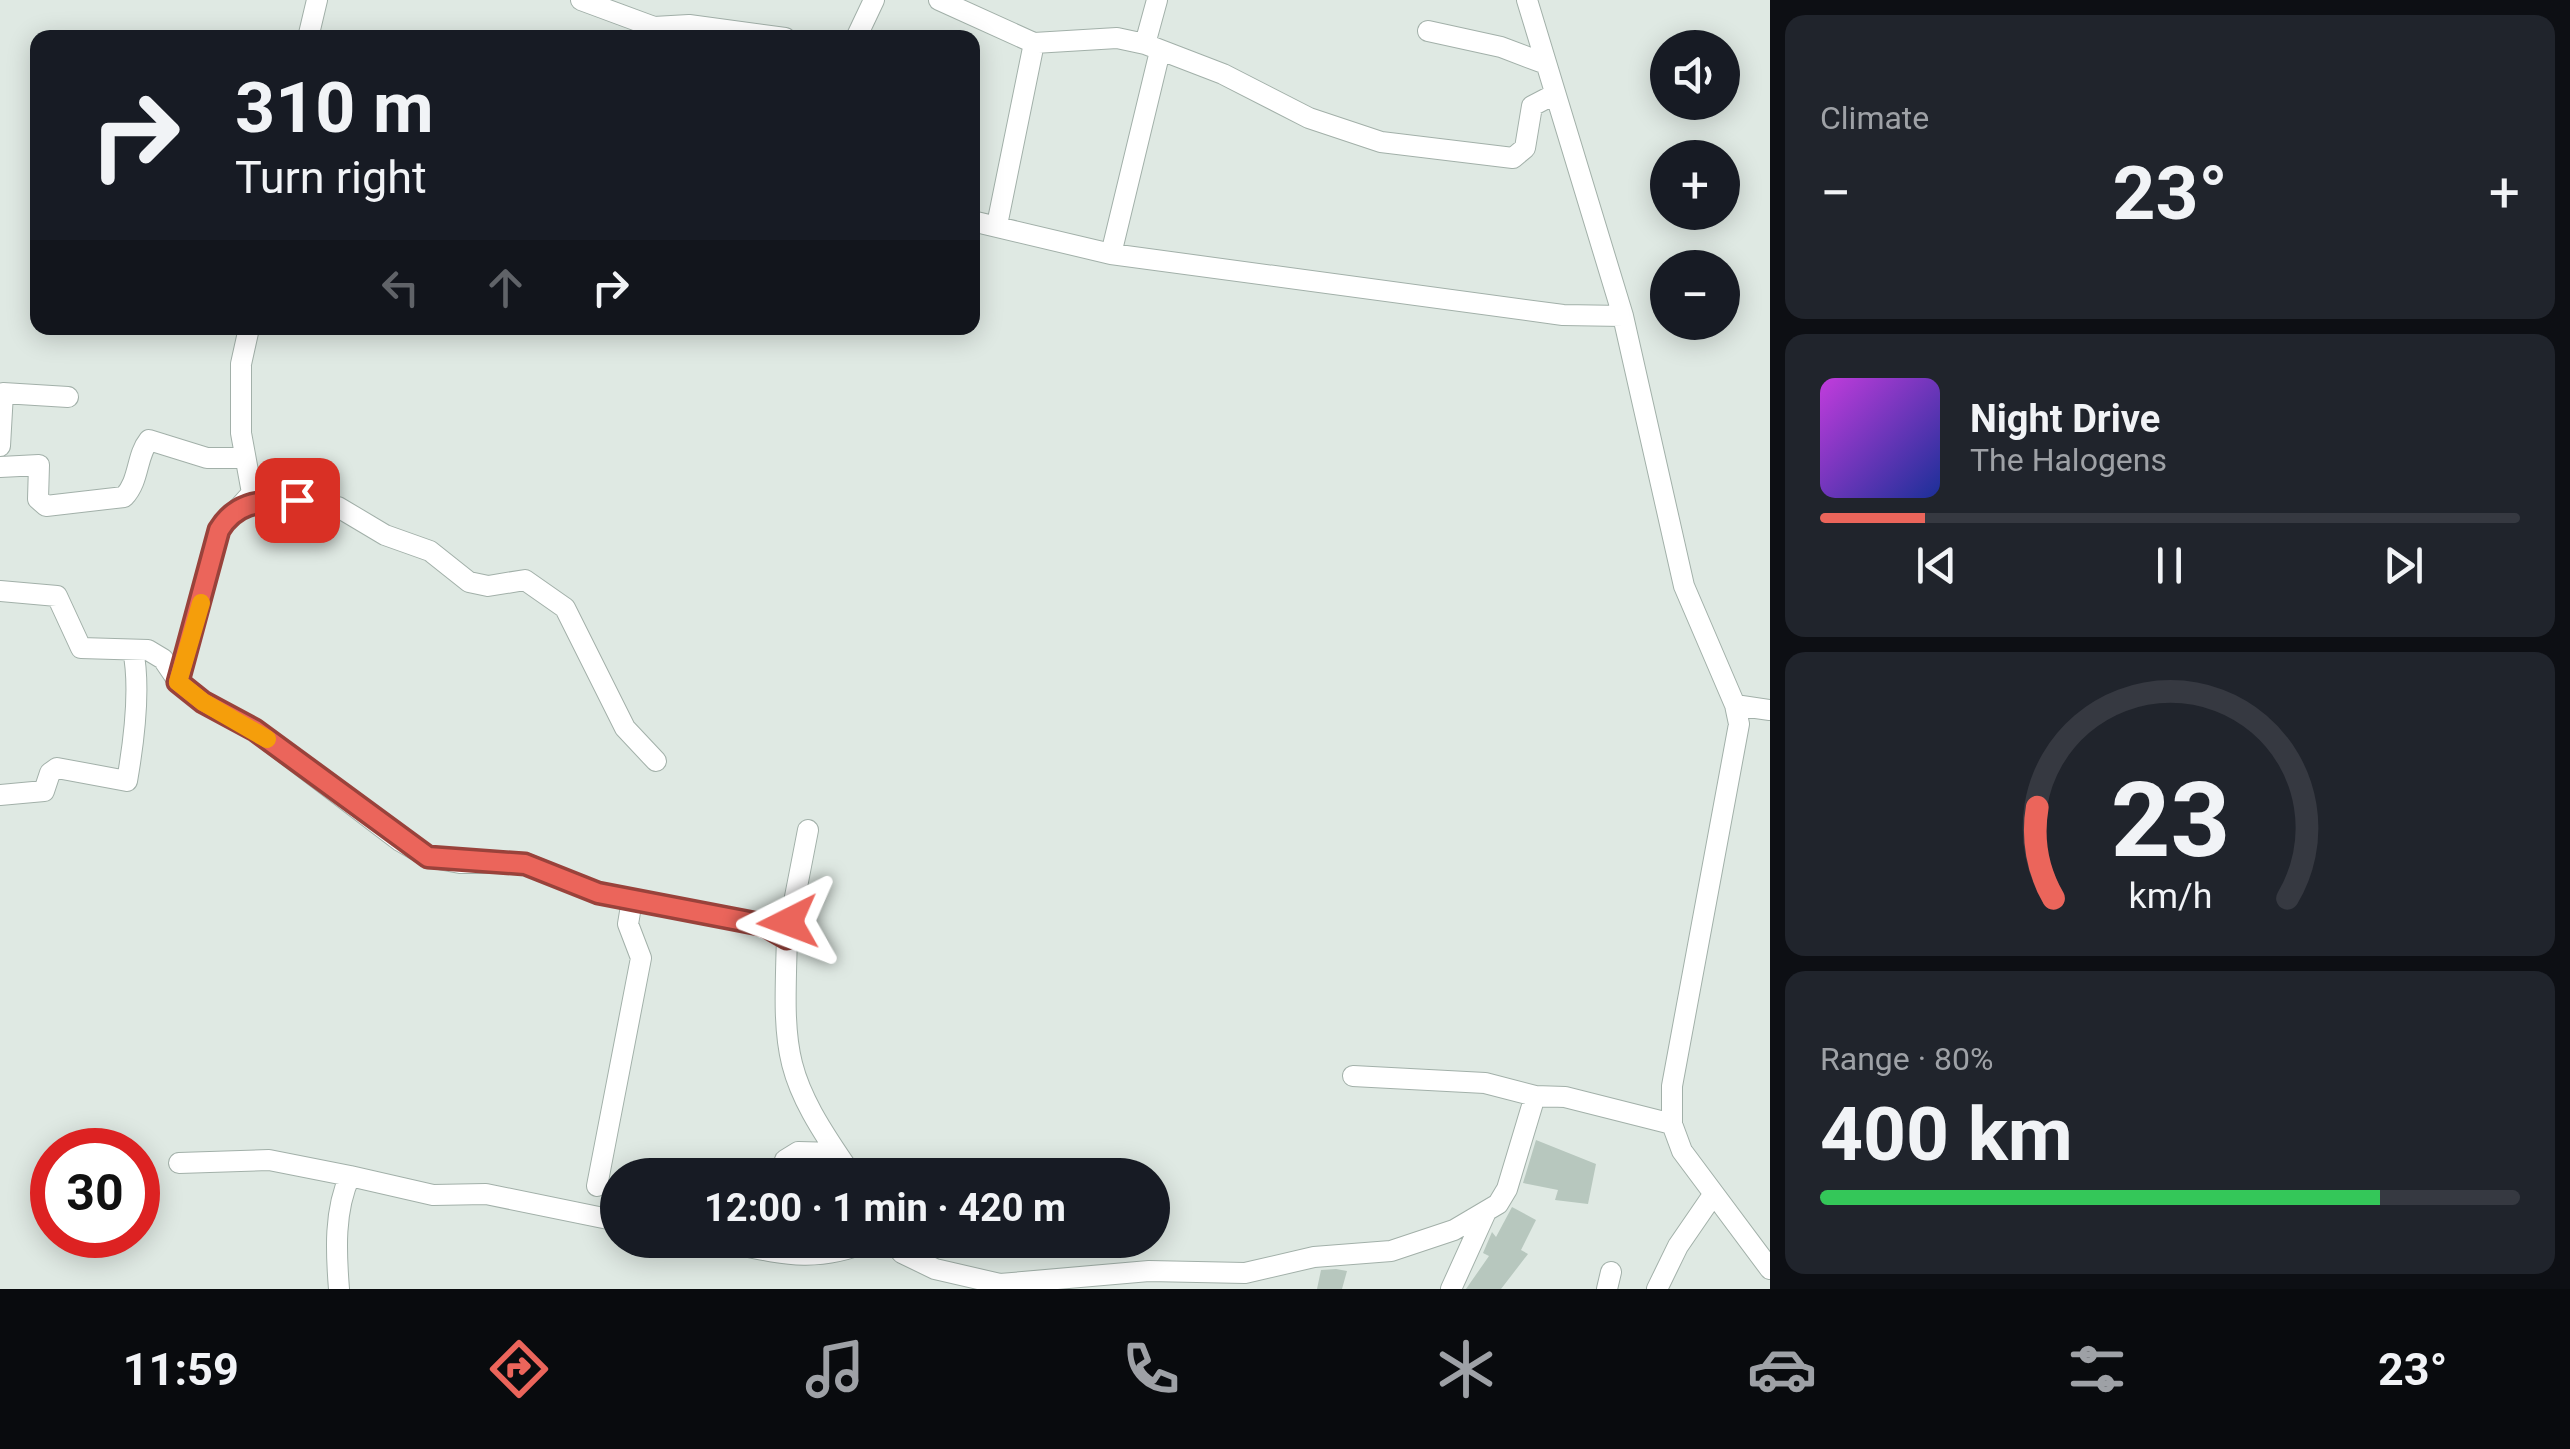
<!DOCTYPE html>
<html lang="en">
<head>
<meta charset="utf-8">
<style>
	body { margin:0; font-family:Roboto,sans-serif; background:#20242c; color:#f1f3f6; height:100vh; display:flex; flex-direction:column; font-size:38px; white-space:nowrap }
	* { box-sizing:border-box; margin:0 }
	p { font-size:32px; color:#9ea1a6 }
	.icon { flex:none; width:55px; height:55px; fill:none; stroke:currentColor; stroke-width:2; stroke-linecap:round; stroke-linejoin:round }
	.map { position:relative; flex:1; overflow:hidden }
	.sheet { display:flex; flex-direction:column; gap:15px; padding:15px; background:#0d0f14; width:800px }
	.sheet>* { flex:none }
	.hud { position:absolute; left:30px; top:30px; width:950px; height:305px; border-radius:20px; box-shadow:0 5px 25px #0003; background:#171b24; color:#f1f3f6; overflow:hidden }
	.fabs { position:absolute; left:1650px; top:30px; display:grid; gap:20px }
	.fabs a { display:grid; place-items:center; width:90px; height:90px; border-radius:50%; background:#171b24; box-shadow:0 5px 25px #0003; font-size:50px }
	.speed { position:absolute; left:30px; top:1128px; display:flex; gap:20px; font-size:50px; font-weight:700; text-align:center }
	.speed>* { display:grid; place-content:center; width:130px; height:130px; border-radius:50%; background:#171b24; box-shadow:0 5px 25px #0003; line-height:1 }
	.speed .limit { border:15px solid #d22; background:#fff; color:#111 }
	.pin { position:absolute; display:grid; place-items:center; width:85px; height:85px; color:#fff; margin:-42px; border-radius:20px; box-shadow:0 5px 15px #0006 }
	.me { position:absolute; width:110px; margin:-55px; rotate:267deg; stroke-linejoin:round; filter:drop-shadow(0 0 8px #0008) }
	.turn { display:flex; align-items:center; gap:35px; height:210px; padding:0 40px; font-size:45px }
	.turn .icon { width:130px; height:130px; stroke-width:2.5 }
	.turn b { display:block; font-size:70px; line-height:85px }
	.lanes { display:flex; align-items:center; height:95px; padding:0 40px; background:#0003; justify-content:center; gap:50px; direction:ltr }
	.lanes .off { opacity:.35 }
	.big { font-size:75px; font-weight:700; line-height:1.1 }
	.sheet .card { flex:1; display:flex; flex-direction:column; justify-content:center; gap:15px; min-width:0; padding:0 35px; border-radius:20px; background:#20242c }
	.sheet .dial { align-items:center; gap:0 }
	.dial svg { height:260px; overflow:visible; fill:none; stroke:#363941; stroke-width:7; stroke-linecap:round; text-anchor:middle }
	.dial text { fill:#f1f3f6; stroke:none }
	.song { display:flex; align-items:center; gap:30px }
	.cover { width:120px; height:120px; border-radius:15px; background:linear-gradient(135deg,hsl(290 70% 55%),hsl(230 70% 35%)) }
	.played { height:10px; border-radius:5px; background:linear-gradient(90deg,#eb655b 15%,#363941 15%) }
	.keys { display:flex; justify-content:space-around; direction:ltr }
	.heat { display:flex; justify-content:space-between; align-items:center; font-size:55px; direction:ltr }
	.charge { height:15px; border-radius:8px; background:linear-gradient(90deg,#34c759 80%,#363941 0) }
	.trip { position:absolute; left:600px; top:1158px; width:570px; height:100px; border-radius:50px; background:#171b24; box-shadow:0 5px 25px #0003; font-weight:700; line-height:100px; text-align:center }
	.menu { display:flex; height:160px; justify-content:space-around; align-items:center; background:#090b0e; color:#9ea1a6 }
	.menu .icon { width:70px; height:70px }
	.menu .current { color:#eb655b }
	.menu b { font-size:45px; color:#f1f3f6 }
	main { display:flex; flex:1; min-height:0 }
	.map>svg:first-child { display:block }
</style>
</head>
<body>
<main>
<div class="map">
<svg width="1770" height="1289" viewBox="0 0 1770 1289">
	<rect width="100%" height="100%" fill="#dfe9e3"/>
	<!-- building -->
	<path fill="#b7c7be" d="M1536 1140 1596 1164 1588 1204 1555 1200 1558 1190 1523 1183Z
		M1512 1207 1536 1220 1521 1250 1528 1254 1501 1289H1466L1489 1256 1483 1253 1492 1232 1496 1237Z
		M1336 1269 1347 1271 1342 1289H1317L1321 1270Z"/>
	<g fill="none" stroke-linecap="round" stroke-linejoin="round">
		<defs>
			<path id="minor" d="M581 0 654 27 689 25 785 38
				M939 0 1034 43 1117 38 1145 44 1223 74 1309 118 1381 142 1513 158 1525 148 1532 106 1555 94
				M1527 0 1623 316 1684 586 1735 705 1739 724 1672 1086V1124L1682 1151 1770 1269
				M1428 31 1501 47 1546 64
				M308 38 317 0
				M856 38 874 0
				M1145 44 1157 0
				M972 221 1111 254 1563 315 1623 316
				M997 225 1034 43
				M1111 254 1160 51
				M0 446 3 393 68 397
				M0 467 39 465 38 499 46 506 124 497C140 480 136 456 149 440L207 458H244
				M247 502 297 500 338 507 385 535 430 551 469 582 488 586 525 580 565 608 625 728 656 761
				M0 591 57 596 81 648 148 650 163 659 178 681 203 702 255 731 400 841 428 857 460 863H525L598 893 765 925 787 938C783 1057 783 1076 852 1175
				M178 681 219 530 252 493 241 433V364L249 328
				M1735 705 1770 710
				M0 795 44 791 50 773 57 768 127 781C134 741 141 689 133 650
				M787 938 808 830
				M1353 1076 1485 1083 1535 1096
				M179 1163 269 1160 350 1176
				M781 1175 785 1160 798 1152 837 1153
				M597 1186 641 958 628 924 632 900
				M716 1240C776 1252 812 1266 872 1240
				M891 1240 902 1253 935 1269 1000 1284 1149 1271 1245 1273 1314 1257 1391 1251 1454 1230 1498 1204 1507 1189 1535 1096 1565 1097 1672 1124
				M339 1289C336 1252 334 1210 350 1176L433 1195 486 1194 618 1221
				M1451 1289 1485 1214
				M1607 1289 1611 1272
				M1657 1289 1678 1246 1713 1195"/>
		</defs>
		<!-- minor casing -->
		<use href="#minor" stroke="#a2b0a9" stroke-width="22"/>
		<!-- minor -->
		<use href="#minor" stroke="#fff" stroke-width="20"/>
	</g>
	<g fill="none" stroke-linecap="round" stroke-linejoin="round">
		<defs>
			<path id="route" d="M297 500C264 502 238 499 219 530L178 682 203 702 255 730 428 857 525 864 598 893 764 925 787 938 788 922"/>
		</defs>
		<!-- route casing -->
		<use href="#route" stroke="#99423b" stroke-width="25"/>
		<!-- route -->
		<use href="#route" stroke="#eb655b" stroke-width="18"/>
		<!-- slow -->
		<path stroke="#f59e0b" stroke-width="18" d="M201 603 178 682 203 702 267 739"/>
	</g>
</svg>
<div class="fabs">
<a><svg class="icon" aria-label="sound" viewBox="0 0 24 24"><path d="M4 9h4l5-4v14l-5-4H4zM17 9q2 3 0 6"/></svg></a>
<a>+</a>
<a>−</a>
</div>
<div class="speed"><div class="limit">30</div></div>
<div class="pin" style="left:297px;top:500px;background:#d93025"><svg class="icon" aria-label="arrive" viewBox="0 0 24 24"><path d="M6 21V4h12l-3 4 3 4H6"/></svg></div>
<svg class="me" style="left:788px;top:922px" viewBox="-20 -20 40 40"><path d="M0-17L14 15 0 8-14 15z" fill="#eb655b" stroke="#fff" stroke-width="4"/></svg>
<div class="trip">12:00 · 1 min · 420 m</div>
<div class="hud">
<div class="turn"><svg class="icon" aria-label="right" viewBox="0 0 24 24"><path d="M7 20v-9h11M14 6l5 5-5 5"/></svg><div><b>310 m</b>Turn right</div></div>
<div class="lanes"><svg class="icon off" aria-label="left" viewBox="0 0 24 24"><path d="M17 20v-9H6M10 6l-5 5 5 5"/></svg><svg class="icon off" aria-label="ahead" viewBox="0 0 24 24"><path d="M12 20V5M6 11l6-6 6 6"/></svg><svg class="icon" aria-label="right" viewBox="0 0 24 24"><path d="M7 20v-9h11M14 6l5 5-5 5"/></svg></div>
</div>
</div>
<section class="sheet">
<div class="card"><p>Climate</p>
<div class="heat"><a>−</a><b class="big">23°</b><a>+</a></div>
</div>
<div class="card">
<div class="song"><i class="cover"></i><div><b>Night Drive</b><p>The Halogens</p></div></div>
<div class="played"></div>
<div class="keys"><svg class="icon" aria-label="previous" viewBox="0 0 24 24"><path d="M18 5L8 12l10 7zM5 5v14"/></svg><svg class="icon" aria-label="pause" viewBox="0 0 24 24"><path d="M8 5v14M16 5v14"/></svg><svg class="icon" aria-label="next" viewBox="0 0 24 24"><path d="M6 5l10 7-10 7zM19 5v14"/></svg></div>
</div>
<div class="card dial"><svg viewBox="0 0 100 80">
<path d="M14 69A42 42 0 1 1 86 69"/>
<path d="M14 69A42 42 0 0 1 9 41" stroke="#eb655b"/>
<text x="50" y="56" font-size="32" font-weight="700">23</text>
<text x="50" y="72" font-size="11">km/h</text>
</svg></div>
<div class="card"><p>Range · 80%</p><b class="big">400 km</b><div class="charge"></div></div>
</section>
</main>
<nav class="menu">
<b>11:59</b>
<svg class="icon current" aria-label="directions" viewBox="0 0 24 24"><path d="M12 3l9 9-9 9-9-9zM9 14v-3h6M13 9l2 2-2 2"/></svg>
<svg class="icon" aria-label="music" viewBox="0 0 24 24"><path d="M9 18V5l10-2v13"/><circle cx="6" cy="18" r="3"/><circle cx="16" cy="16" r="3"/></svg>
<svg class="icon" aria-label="phone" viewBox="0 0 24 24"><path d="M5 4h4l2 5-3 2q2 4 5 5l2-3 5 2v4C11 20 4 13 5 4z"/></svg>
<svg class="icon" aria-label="climate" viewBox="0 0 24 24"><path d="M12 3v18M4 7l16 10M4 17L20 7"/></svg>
<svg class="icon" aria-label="car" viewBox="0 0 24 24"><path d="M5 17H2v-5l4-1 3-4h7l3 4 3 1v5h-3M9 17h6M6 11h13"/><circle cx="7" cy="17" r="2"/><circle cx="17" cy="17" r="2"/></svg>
<svg class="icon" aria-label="filters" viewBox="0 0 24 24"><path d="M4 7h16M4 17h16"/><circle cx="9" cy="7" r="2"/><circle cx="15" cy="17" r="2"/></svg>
<b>23°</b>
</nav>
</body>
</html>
